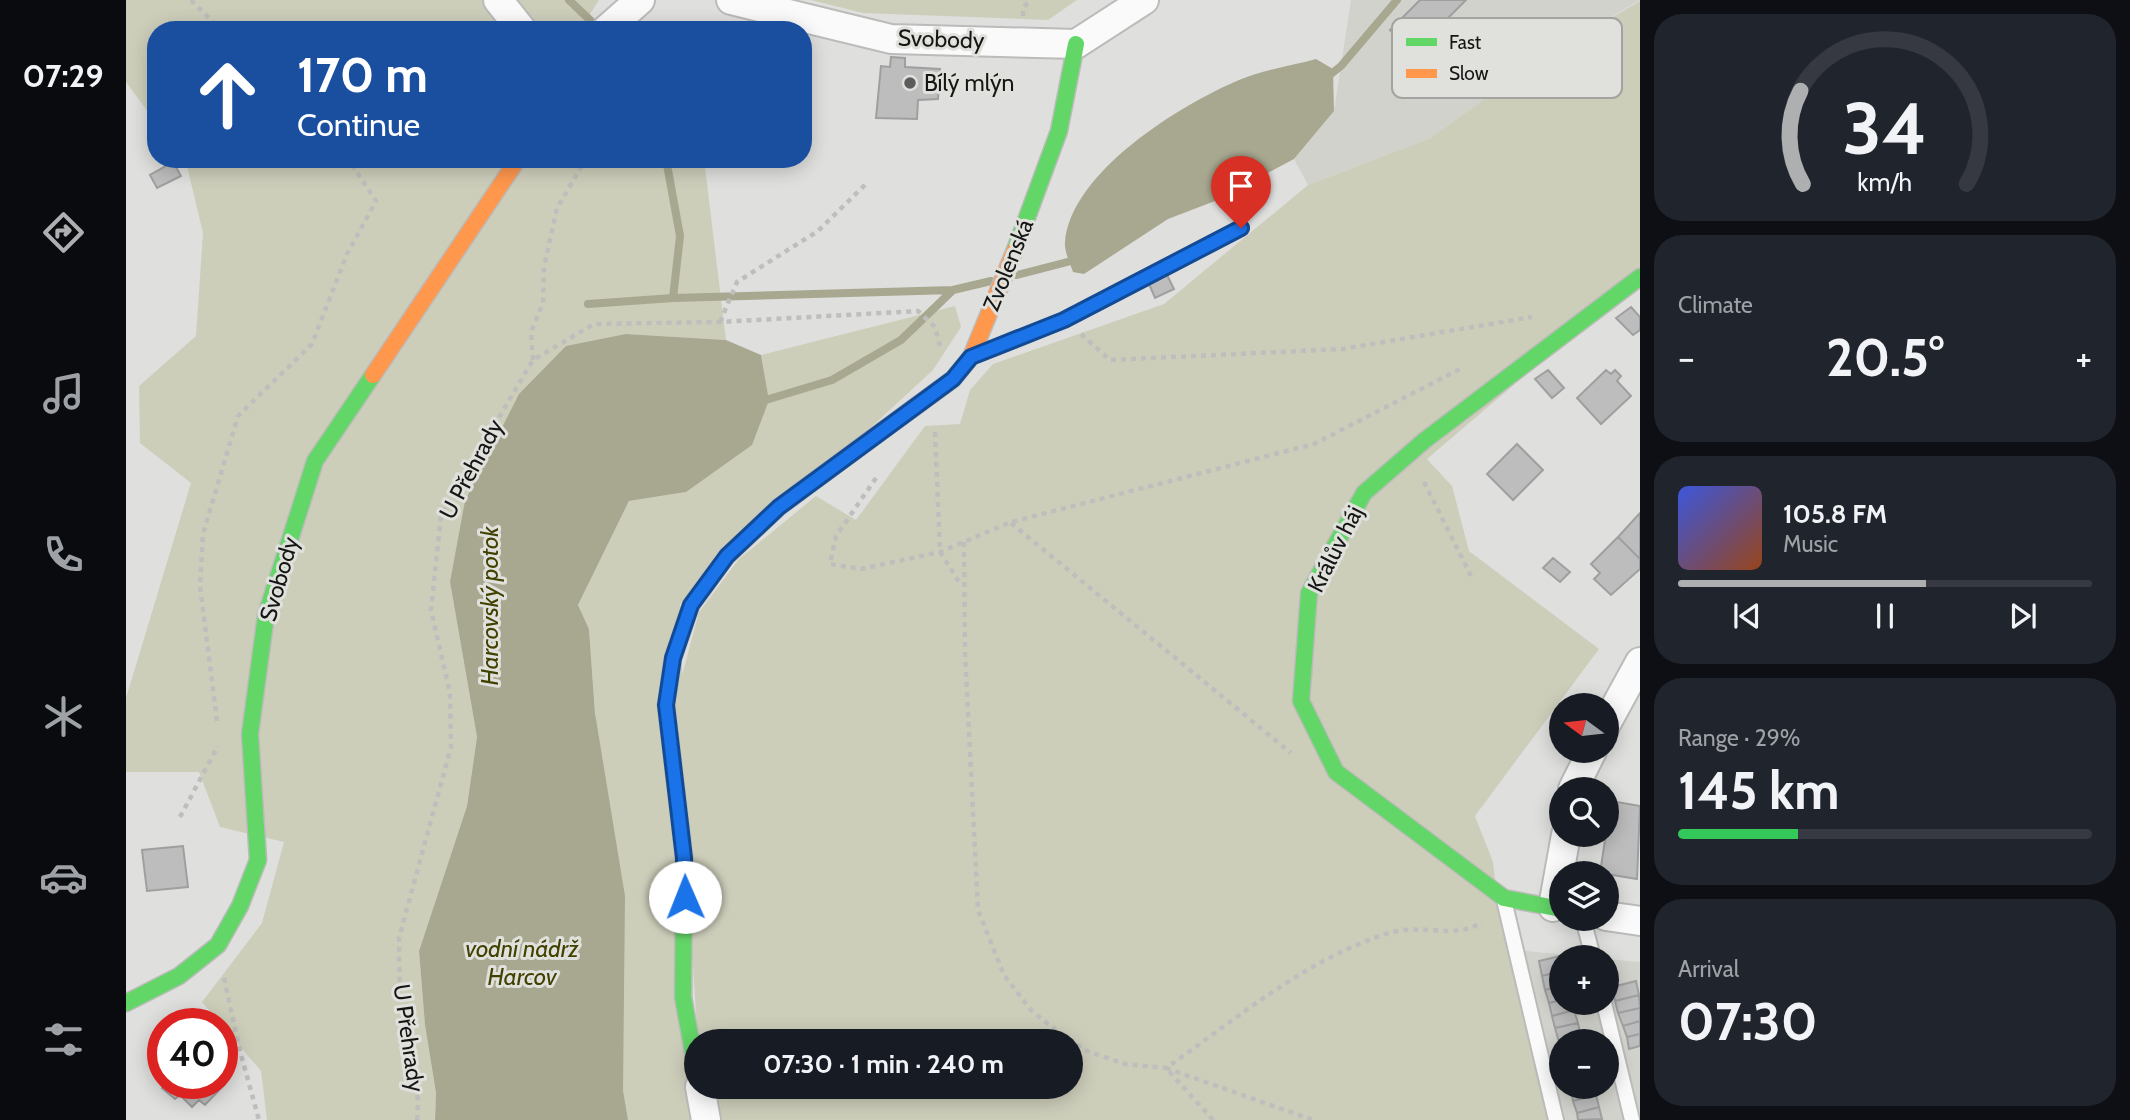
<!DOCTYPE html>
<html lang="en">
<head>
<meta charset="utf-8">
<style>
	body { margin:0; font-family:Cabin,sans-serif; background:#20242c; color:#f1f3f6; height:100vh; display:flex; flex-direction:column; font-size:26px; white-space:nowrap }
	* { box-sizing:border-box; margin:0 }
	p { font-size:23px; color:#9ea1a6 }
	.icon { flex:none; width:38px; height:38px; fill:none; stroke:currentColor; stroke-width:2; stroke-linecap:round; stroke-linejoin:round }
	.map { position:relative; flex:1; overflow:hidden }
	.sheet { display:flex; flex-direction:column; gap:14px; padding:14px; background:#0d0f14; width:490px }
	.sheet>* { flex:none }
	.top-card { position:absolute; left:21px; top:21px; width:665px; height:147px; border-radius:28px; box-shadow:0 4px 18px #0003; background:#1a4fa0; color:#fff; overflow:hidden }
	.needle { width:46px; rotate:285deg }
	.tools { position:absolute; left:1423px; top:693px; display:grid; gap:14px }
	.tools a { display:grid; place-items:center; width:70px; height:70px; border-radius:50%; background:#171b24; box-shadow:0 4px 18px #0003; font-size:35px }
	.speed { position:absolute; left:21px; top:1008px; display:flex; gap:14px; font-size:35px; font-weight:700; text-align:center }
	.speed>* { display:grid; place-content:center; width:91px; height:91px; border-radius:50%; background:#171b24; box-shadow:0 4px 18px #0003; line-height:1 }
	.speed .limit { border:10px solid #d22; background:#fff; color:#111 }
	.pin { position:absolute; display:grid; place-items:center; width:60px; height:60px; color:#fff; margin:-72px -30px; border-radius:50% 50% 50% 0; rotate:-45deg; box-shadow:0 0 7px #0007 }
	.pin .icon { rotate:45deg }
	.me { position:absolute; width:77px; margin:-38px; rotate:359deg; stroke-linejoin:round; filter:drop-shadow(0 0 5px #0008) }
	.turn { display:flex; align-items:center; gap:24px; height:147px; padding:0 35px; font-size:32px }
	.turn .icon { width:91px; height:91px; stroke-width:2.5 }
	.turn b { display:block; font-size:49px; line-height:60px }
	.big { font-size:52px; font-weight:700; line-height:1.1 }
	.sheet .card { flex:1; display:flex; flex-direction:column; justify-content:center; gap:10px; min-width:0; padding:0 24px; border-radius:28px; background:#20242c }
	.sheet .dial { align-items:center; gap:0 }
	.dial svg { height:182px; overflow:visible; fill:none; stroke:#363941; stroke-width:7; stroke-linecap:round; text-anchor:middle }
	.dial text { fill:#f1f3f6; stroke:none }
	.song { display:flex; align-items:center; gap:21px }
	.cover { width:84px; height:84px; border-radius:10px; background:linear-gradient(135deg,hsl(230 70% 55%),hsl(20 70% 35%)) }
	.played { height:7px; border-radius:4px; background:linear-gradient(90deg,#aeafb0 60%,#363941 60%) }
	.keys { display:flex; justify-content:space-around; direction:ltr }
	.heat { display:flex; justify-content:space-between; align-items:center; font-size:38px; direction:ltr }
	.charge { height:10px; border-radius:5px; background:linear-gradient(90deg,#34c759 29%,#363941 0) }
	.trip { position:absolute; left:558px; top:1029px; width:399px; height:70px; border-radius:35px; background:#171b24; box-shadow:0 4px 18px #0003; font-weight:700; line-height:70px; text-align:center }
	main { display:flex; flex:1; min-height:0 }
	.tab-bar { display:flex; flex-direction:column; width:126px; justify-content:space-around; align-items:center; background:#090b0e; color:#9ea1a6 }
	.tab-bar .icon { width:49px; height:49px }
	.tab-bar .selected { color:#aeafb0 }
	.tab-bar b { font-size:32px; color:#f1f3f6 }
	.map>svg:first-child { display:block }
</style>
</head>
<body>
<main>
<nav class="tab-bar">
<b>07:29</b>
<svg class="icon selected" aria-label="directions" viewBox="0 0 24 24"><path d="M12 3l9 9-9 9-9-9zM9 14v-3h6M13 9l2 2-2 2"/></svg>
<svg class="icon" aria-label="music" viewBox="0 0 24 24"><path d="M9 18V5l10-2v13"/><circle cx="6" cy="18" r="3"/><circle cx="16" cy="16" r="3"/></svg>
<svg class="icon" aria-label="phone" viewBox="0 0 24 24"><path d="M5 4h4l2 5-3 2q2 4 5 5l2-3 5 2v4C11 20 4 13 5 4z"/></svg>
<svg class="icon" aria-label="climate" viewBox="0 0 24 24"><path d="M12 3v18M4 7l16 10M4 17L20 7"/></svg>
<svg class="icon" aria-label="car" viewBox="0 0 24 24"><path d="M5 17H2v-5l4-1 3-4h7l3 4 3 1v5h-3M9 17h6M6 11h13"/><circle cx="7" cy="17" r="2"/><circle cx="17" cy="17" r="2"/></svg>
<svg class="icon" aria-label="filters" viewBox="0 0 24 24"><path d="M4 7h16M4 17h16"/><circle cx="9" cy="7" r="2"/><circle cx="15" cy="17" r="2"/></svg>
</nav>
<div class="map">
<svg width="1514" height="1120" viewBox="0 0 1514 1120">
	<rect width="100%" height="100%" fill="#dfdfde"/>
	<!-- built -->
	<path fill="#d2d2cc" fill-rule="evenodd" d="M1225 0H1514L1396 71 1305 138 1182 185 1168 159 1208 111Z
		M1381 949 1464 957H1435V1003H1480L1481 959 1514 962V1120H1423ZM1435 1041H1480V1087H1435Z"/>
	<!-- green -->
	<path fill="#cdceba" d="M0 0H360L386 30H30V123L0 82Z
		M386 0H473L454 30H408Z
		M685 0H951L922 20 737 13Z
		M1514 1V277L1301 459 1326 486 1343 551 1473 649 1349 816 1367 862 1373 917 1423 1120H588L581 1087H945V1041H572L549 702 573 612 613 559 690 496 730 520 799 426 834 424 844 390 867 364 1038 304 1182 185 1305 138 1396 71Z
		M57 159H569L579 167 600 340 500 334 324 582 351 737 341 806 293 951 299 1025 310 1093 309 1120H141L135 1071 76 1002 136 923 158 842 94 827 73 772H0V698L65 483 14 443 13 386 70 336 77 233 61 166Z
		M829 306 835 327 807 370 554 604 571 1120H502L497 1090 463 629 452 605 503 501 560 492 643 400 635 355Z"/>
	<!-- water -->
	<path fill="#a8a890" d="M1190 59 1207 69 1208 111 1168 159 1089 201 1042 219 958 274 947 272C944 263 938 251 939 242 945 172 1054 105 1113 80 1136 70 1165 66 1190 59Z
		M500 334 600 340 635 355 643 400 626 445 560 492 503 501 452 605 463 629 469 713 499 896 497 1090 502 1120H309L310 1093 299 1025 293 951 341 806 351 737 324 582 339 501 393 394 440 346Z"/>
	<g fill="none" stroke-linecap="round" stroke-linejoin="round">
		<!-- stream -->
		<path stroke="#a8a890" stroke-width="8" d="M443 0 466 22
			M1200 78 1215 66 1271 0
			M891 275 953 259
			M547 298 827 290
			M462 304 547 298 554 236 540 159
			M633 402 706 380 775 340 827 290 865 281"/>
	</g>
	<!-- building -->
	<path fill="#bebdbe" stroke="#9f9f9f" stroke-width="2" d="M1294 0H1340L1287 53 1264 30Z
		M765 57 779 58V67L814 69 812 99 792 100 791 119 750 118 755 66 764 67Z
		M47 162 55 176 31 188 24 175Z
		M1041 275 1048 289 1029 298 1023 284Z
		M1505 307 1514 317V330L1507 335 1490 318Z
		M1422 370 1438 388 1426 398 1409 379Z
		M1480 370 1485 374 1489 370 1495 376 1491 381 1505 396 1475 424 1451 398Z
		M1391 444 1417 470 1387 500 1361 474Z
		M1514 513V559L1492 537Z
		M1492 537 1514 559V569L1485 595 1468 579 1474 573 1465 564Z
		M1427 558 1444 572 1434 582 1417 568Z
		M1485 801 1514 806 1511 879 1474 873Z
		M57 846 62 887 21 891 16 850Z
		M1434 956 1435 971 1416 976 1413 961Z
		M1435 971V986L1419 990 1416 976Z
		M1510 981 1513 995 1489 1001 1486 987Z
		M1435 986V1000L1423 1003 1419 990Z
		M1513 995 1514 1008 1492 1013 1489 1001Z
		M1435 1000V1003H1446L1448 1010 1426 1016 1423 1003Z
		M1514 1008V1021L1497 1026 1492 1013Z
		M1448 1010 1452 1023 1429 1028 1426 1016Z
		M1514 1021V1034L1501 1037 1497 1026Z
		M1452 1023 1455 1036 1433 1042 1429 1028Z
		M1514 1034V1046L1503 1049 1501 1037Z
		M96 1081 99 1084 79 1105 73 1100 66 1107 54 1095 49 1099 36 1088 40 1083Z
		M1453 1087H1468L1470 1095 1447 1101 1445 1089Z
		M1470 1095 1473 1107 1451 1113 1447 1101Z
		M1473 1107 1476 1119 1452 1120 1451 1113Z"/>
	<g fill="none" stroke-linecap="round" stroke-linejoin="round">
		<defs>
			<path id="lane" d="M853 354 938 320 1115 228
				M1378 900 1430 1120
				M1457 919 1467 957
				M1478 1003 1506 1120"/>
			<path id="street" d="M372 0 396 30
				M605 0 765 39 950 44 1018 0
				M480 30 514 0
				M1480 724 1514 662
				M1447 789 1466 751
				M1427 907 1440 835
				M1480 916 1514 921
				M574 1087 580 1120"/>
			<path id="fast" d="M889 250 933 131 950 44
				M1435 909 1378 898 1210 772 1175 701 1183 593 1238 493 1299 440 1514 277
				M0 1003 53 976 92 945 114 906 132 860 124 734 140 615 189 461 247 375
				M570 1069 557 997 558 857 540 705 547 658 565 605 601 556 653 507 734 447"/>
			<path id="slow" d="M247 375 392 159
				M734 447 827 379 845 357 889 250"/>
		</defs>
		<!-- lane casing -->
		<use href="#lane" stroke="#bbbbba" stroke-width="18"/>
		<!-- street casing -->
		<use href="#street" stroke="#bbbbba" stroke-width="32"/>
		<!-- fast casing -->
		<use href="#fast" stroke="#bbbbba" stroke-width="19"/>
		<!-- slow casing -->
		<use href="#slow" stroke="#bbbbba" stroke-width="19"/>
		<!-- path -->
		<path stroke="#bebebd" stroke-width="4.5" stroke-dasharray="5 5" stroke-linecap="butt" d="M65 0 95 30
			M897 16V8L904 0
			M594 322 611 282 692 231 739 185
			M955 334 984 360 1216 349 1406 317
			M407 360 405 332 417 303 418 267 431 208 460 159
			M809 432 814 552 835 585
			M750 478 710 536 704 564 735 569 814 552 885 522 1188 444 1336 368
			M1298 482 1346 578
			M885 523 1165 753
			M838 542 839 653 852 910 878 975 904 1009 923 1025 958 1050 999 1064 1040 1068C1111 1019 1179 959 1263 933 1292 923 1331 940 1356 922
			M91 721 74 586 77 534 112 416 186 344 221 254 250 201 222 159
			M54 817 92 746
			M98 978 114 1051 133 1120
			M291 1120 292 1100 274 1009 273 938 325 747 324 693 305 610 315 515 407 360 468 324 594 322 792 311 809 327 814 346
			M1087 1120 1040 1068 1187 1120"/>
		<!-- lane -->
		<use href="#lane" stroke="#fafafa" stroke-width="14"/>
		<!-- street -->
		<use href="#street" stroke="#fafafa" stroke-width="28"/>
		<!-- fast -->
		<use href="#fast" stroke="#63d668" stroke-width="16"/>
		<!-- slow -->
		<use href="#slow" stroke="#ff974d" stroke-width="16"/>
	</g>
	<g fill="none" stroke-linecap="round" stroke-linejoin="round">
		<defs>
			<path id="route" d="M559 897 558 858 540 705 547 658 565 605 601 556 653 507 827 379 845 357 938 320 1115 228"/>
		</defs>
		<!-- route casing -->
		<use href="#route" stroke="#114b97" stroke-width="18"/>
		<!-- route -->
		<use href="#route" stroke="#1a73e8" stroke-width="12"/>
	</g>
	<!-- markers -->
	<circle fill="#5c5c5b" stroke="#e0e0dd" stroke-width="2.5" cx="784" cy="83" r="7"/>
	<g text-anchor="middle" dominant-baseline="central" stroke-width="6" stroke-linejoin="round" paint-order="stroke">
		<!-- street labels -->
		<g font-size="23" fill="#151514" stroke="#e0e0dd">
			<text transform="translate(815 39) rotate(2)">Svobody</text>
			<text transform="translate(882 265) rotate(-68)">Zvolenská</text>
			<text transform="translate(345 469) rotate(-62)">U Přehrady</text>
			<text transform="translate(1209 549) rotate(-63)">Králův háj</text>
			<text transform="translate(153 579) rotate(-74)">Svobody</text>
			<text transform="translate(283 1038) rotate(82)">U Přehrady</text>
		</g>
		<!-- poi labels -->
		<g font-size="23" fill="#151514" stroke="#e0e0dd" text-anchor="start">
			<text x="798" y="83">Bílý mlýn</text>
		</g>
		<!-- water labels -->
		<g font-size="24" font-style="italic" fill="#414100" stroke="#e0e0dd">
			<text transform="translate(363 606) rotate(-90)">Harcovský potok</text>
			<text x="396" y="948">vodní nádrž<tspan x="396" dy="28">Harcov</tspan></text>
		</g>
	</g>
	<!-- legend -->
	<rect x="1266" y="18" width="230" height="80" rx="10" fill="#e0e0dd" stroke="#a3a3a1" stroke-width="2"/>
	<rect x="1280" y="38" width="31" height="8" fill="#63d668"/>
	<rect x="1280" y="69" width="31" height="9" fill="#ff974d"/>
	<g font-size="19" fill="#151514">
		<text x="1323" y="49">Fast</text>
		<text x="1323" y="80">Slow</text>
	</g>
</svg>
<div class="tools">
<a><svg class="needle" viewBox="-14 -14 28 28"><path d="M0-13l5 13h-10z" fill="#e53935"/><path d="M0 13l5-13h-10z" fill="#9ea1a6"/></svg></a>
<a><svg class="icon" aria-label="search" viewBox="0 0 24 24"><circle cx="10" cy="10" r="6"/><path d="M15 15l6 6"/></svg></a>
<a><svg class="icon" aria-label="layers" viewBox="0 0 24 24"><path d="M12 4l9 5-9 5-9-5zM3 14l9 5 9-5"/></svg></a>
<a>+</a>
<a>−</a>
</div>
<div class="speed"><div class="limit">40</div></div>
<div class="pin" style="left:1115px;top:228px;background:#d93025"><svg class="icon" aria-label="arrive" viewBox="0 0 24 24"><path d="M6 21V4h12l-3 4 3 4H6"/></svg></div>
<svg class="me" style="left:559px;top:897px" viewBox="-20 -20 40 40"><circle r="19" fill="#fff"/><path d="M0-13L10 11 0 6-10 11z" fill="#1a73e8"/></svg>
<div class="trip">07:30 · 1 min · 240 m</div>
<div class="top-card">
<div class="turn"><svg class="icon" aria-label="ahead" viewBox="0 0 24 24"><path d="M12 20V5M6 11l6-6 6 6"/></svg><div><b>170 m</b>Continue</div></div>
</div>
</div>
<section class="sheet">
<div class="card dial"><svg viewBox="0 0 100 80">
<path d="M14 69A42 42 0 1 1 86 69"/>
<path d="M14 69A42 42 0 0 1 13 28" stroke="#aeafb0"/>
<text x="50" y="56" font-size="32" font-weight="700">34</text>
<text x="50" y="72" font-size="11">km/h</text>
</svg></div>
<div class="card"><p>Climate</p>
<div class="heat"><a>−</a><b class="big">20.5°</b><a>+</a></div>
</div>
<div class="card">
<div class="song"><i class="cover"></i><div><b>105.8 FM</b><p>Music</p></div></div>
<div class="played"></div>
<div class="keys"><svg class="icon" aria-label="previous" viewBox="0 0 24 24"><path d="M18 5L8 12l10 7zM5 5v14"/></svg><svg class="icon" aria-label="pause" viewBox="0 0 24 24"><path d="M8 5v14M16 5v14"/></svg><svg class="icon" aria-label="next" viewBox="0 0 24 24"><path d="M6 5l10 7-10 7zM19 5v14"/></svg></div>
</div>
<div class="card"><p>Range · 29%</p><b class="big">145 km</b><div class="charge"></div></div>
<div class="card"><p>Arrival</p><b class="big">07:30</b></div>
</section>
</main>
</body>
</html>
